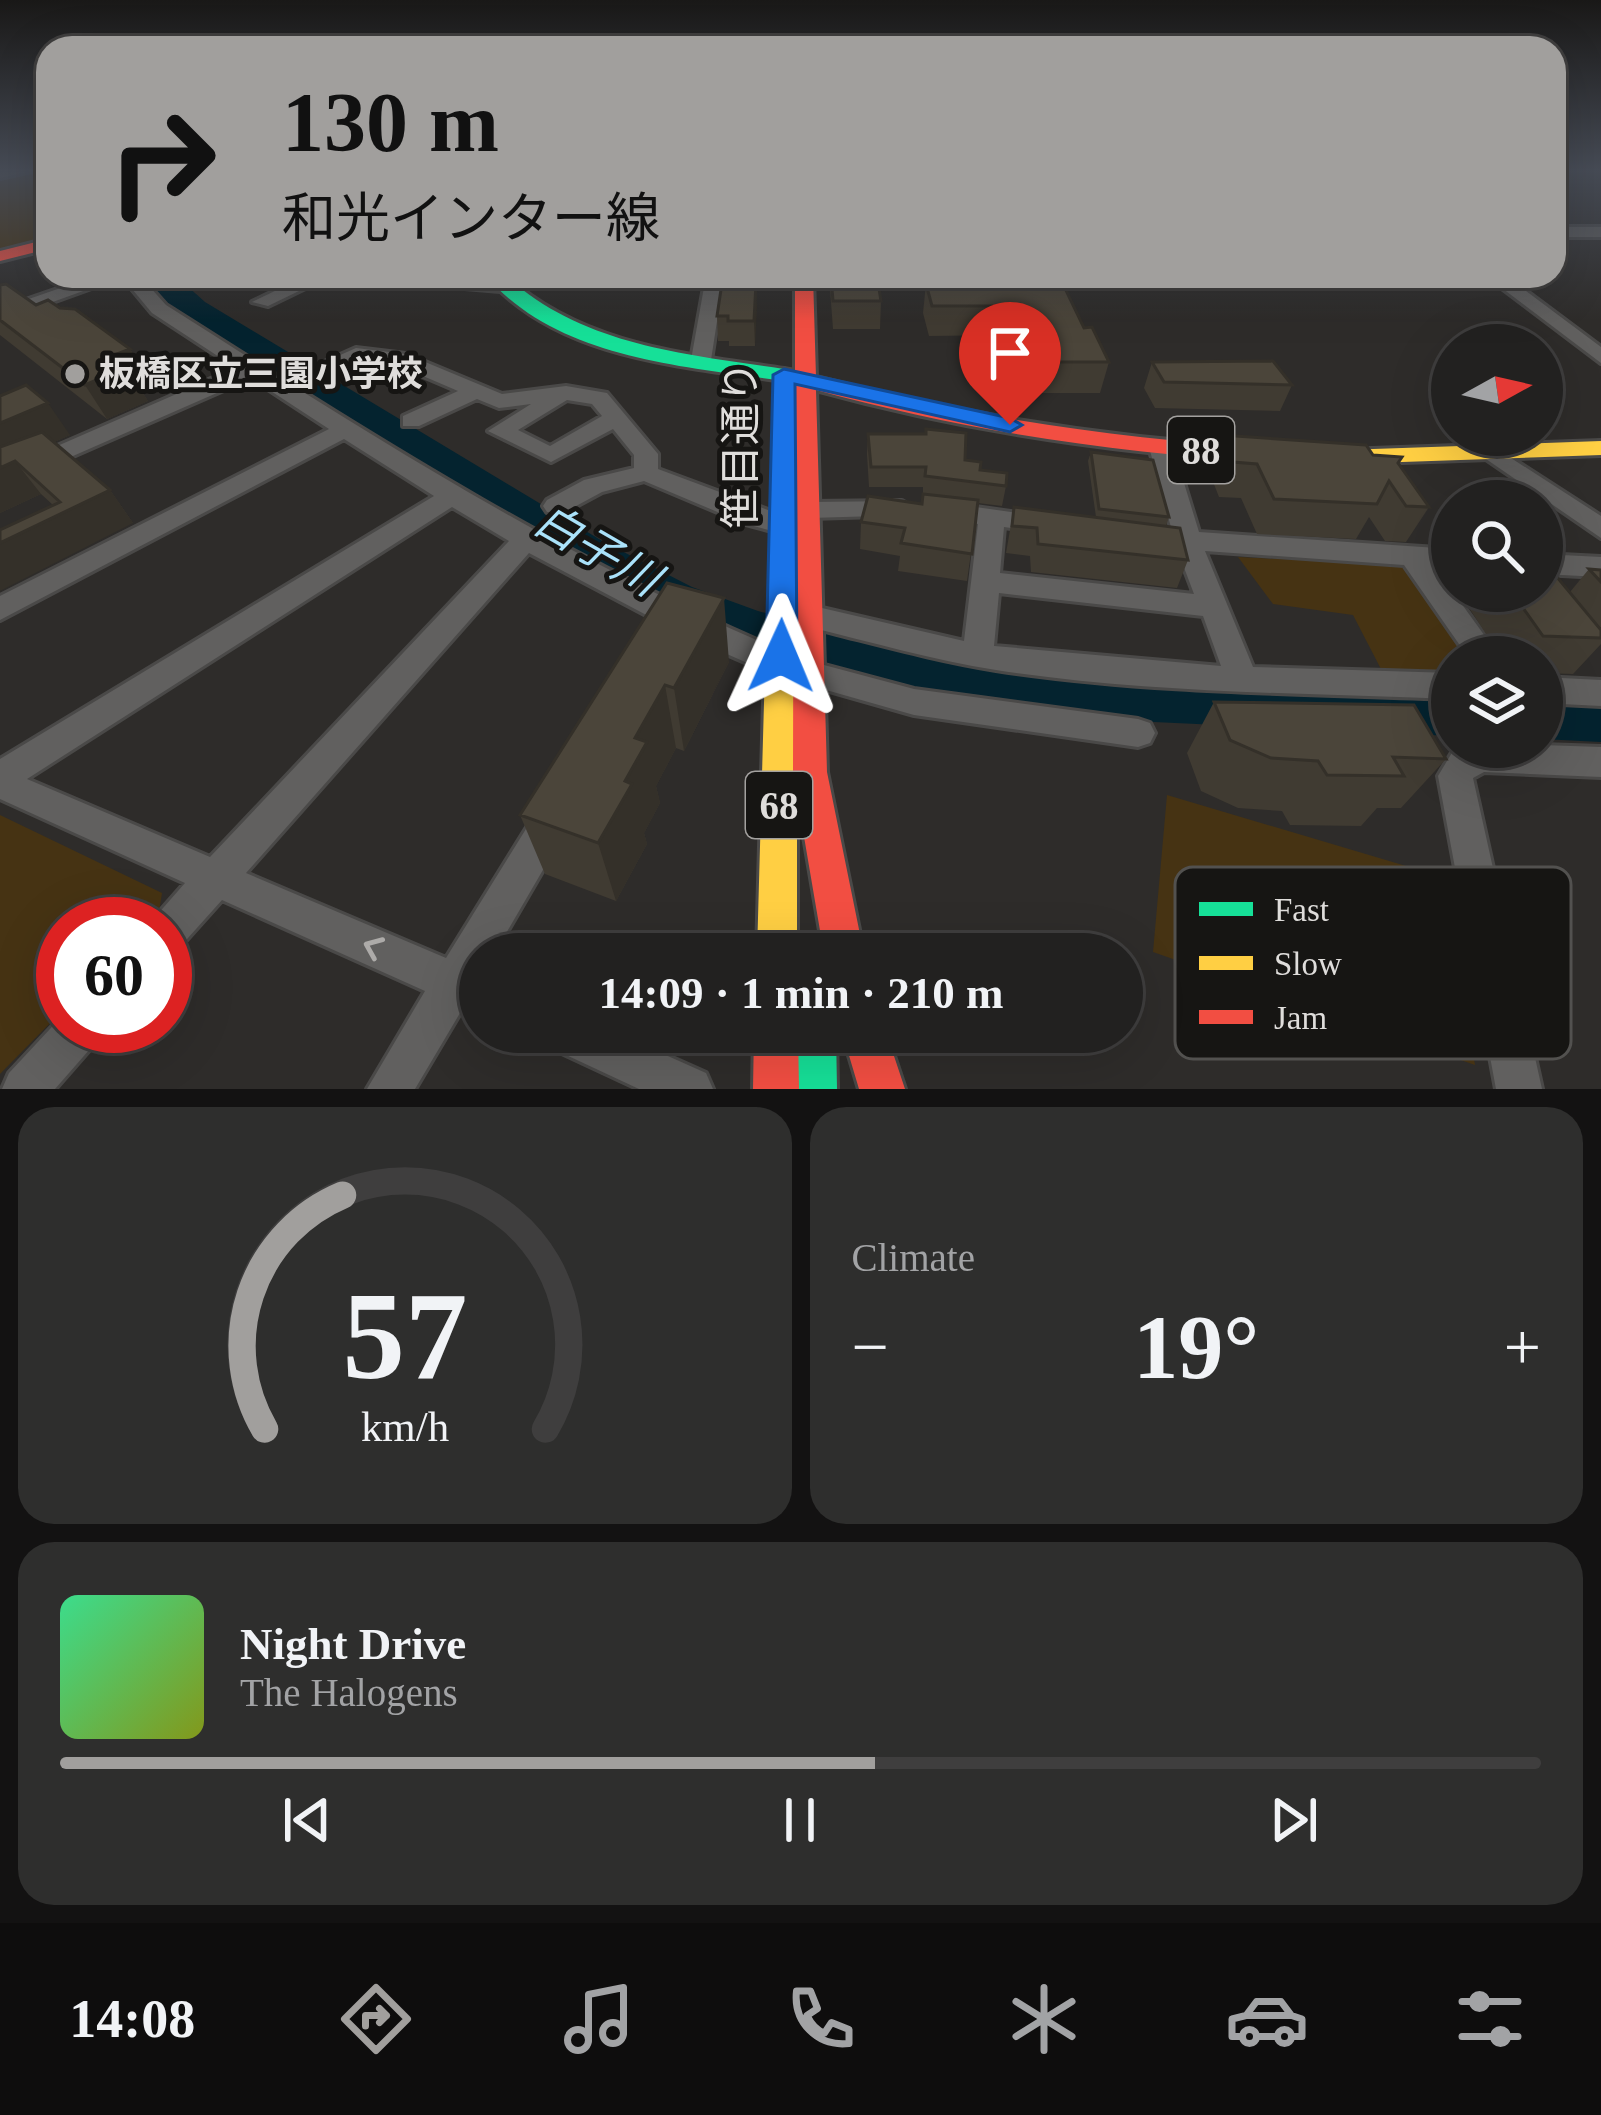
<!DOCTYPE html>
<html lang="en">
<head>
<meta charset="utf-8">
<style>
	body { margin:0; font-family:"Times New Roman","Noto Sans JP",serif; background:#2e2e2d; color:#f1f3f6; height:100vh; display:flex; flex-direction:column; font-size:45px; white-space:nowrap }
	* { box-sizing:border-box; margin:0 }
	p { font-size:39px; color:#a2a3a5 }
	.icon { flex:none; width:66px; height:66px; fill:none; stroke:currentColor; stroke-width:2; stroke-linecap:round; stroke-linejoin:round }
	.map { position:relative; height:1089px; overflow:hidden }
	.panel { display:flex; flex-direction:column; gap:18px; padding:18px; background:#131212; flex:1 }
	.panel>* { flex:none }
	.banner { position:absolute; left:36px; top:36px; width:1530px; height:252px; border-radius:36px; box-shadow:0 12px 48px #0002,0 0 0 3px #3f3e3e; background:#a19f9d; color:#111; overflow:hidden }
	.needle { width:78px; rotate:82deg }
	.fabs { position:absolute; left:1431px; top:324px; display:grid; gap:24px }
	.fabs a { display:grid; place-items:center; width:132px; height:132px; border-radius:50%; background:#222120; box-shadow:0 12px 48px #0002,0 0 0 3px #3f3e3e; font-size:60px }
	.speed { position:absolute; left:36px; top:897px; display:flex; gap:24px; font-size:60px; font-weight:700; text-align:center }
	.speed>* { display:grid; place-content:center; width:156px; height:156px; border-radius:50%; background:#222120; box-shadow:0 12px 48px #0002,0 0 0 3px #3f3e3e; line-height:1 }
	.speed .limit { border:18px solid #d22; background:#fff; color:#111 }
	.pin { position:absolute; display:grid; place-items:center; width:102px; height:102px; color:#fff; margin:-123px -51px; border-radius:50% 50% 50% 0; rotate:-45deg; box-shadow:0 0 12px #0007 }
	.pin .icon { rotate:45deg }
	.me { position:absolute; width:132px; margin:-66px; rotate:1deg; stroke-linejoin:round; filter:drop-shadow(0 0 9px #0008) }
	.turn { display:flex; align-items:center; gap:42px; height:252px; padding:0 48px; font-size:54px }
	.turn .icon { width:156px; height:156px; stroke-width:2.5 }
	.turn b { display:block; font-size:84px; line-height:102px }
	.big { font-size:90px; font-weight:700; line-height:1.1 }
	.panel .card { flex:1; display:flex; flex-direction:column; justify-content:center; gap:18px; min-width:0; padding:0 42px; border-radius:36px; background:#2e2e2d }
	.panel .dial { align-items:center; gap:0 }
	.dial svg { height:312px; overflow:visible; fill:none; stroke:#3f3e3e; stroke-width:7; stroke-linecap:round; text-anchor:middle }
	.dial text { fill:#f1f3f6; stroke:none }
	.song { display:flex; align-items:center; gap:36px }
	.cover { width:144px; height:144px; border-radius:18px; background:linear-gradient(135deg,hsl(150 70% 55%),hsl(70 70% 35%)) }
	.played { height:12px; border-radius:6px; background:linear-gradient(90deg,#a19f9d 55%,#3f3e3e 55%) }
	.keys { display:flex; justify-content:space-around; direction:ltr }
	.heat { display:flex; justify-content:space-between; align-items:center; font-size:66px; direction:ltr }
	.panel .tiles { flex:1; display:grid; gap:18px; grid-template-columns:1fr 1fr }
	.card:last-child { grid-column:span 2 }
	.trip { position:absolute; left:459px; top:933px; width:684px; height:120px; border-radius:60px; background:#222120; box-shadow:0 12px 48px #0002,0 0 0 3px #3f3e3e; font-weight:700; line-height:120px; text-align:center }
	.dock { display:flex; height:192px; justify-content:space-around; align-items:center; background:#0e0d0d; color:#a2a3a5 }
	.dock .icon { width:84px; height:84px }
	.dock .current { color:#a19f9d }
	.dock b { font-size:54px; color:#f1f3f6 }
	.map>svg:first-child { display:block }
</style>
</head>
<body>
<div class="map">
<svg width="1601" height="1089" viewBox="0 0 1601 1089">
	<rect width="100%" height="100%" fill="#2e2c2a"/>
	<!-- green -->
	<path fill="#463313" d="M48 170V237L0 250V178Z
		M1238 557 1398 565 1408 569 1470 657H1452V675L1382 671 1353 615 1273 604Z
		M1167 795 1443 877 1475 1065 1153 952Z
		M0 815 162 893 159 912 147 924H63V1010L0 1074Z"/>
	<!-- water -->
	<path fill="#04232f" d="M138 276H176L205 302 604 542 692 587 758 611 911 653 1050 676 1123 685 1452 698V736L1111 720 952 697 756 646 575 562 178 314Z
		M1542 702 1601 704V742L1542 739Z"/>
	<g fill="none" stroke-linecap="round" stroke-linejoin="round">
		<defs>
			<path id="street" d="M45 168 0 178V170Z
				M1554 227H1601V237H1554Z
				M95 276H140L166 305C369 434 569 563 792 655L796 664 792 673 781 676 770 673 688 637 529 553 246 873 446 958 539 808 552 803 565 808 570 820 565 832 494 954H480V1015L463 1008 415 1089H367L425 991 222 900 179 948 165 954V924H149L185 883 0 799V759L434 496 344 439 0 620V596L329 429 251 378 0 488V471L236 368 152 313 122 277 0 321V309ZM452 507 509 541 210 857 27 779Z
				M306 276H330L268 306 252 302Z
				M373 276C406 276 484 268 509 285L500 291 382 281Z
				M706 276H724L711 360 701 366 691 360Z
				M1486 276H1506L1601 347V363Z
				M356 348 406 354 502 394 566 386 607 393 658 454V469L792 519 796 525 783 534 746 524 644 481 602 492 565 512H547L543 506 547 500 584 480 634 468V455L613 429 551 462 488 431 531 404 499 408 477 399 419 426H403V416L458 391 395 364 358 360 322 374 311 368ZM567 400 592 404 602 416 550 446 518 430Z
				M1161 440 1173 447 1199 532 1452 549V569L1435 567 1500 657H1468L1404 565 1205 551 1253 667 1452 673V699C1300 693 1147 693 996 670 933 660 871 642 809 627L799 624 794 616 799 608 809 605 964 641 978 524 931 516 927 510 931 504 940 502 1054 518 1058 524 1045 533 1004 527 1000 573 1194 594 1177 549 1148 547 1135 538 1148 529 1172 531 1149 447ZM999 593 1203 616 1221 666 994 646Z
				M1494 447 1601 516V538L1486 459 1482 454Z
				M902 501 915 509 911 515 810 518 797 510 810 502Z
				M1542 554 1601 557V577L1542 574Z
				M809 661 914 689 1138 719 1150 723 1155 733 1150 743 1138 747 914 715 798 682 793 673 798 664Z
				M1542 677 1601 680V706L1542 703Z
				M1542 745 1601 747V777L1484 772 1473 778 1542 1089H1496L1438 776 1453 751 1463 747Z
				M63 1015V1026H104L97 1041 55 1089H2L9 1073Z
				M542 1032H614L706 1073 713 1089H639L549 1047Z"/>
			<path id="fast" d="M486 276H506C583 346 685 354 784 369L795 375 784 381C682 366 558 359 486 276Z
				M792 1032H836L837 1089H791Z"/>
			<path id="slow" d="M1601 441V455L1344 464 1332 457 1344 450Z
				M781 655 792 658 797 667V954H757L765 667 770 658Z"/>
			<path id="jam" d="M48 239V249L0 261V251Z
				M795 276H813L816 377C965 416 1116 439 1270 448L1282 455 1270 462C1116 453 965 431 816 390L827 772 864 954H824L793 772 794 384 773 375 784 369 795 371Z
				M754 1032H798L799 1089H753Z
				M842 1032H886L905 1089H859Z"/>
		</defs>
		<!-- street casing -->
		<use href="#street" stroke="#4a4948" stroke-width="6"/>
		<!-- fast casing -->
		<use href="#fast" stroke="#4a4948" stroke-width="6"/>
		<!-- slow casing -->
		<use href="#slow" stroke="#4a4948" stroke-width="6"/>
		<!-- jam casing -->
		<use href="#jam" stroke="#4a4948" stroke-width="6"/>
		<!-- street -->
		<use href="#street" fill="#61605f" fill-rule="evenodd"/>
		<!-- fast -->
		<use href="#fast" fill="#16e098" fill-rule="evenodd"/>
		<!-- slow -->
		<use href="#slow" fill="#ffcf43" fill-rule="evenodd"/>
		<!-- jam -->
		<use href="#jam" fill="#f24e42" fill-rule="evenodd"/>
	</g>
	<!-- wall -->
	<path fill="#403b32" d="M534 276H702L700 285 537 286Z
		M829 276H877L881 301 880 329H833Z
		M756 283 755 346H729V341H718L717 316Z
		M926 284H1063L1084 328 1109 362 1100 393H1032L1011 335 929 336 923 313Z
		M0 285 36 305 60 308 130 349 150 383 139 387 148 401 107 419 0 335Z
		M1152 362 1292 385 1280 411 1155 408 1144 388Z
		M0 396 70 435 54 442 110 490 133 523 53 505 41 494 0 513Z
		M868 434 965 460 1006 486 1002 506 978 503 967 581 898 571 900 556 860 549 861 522 922 504 923 497V487H869L867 454Z
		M1221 435 1373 455 1398 463 1429 507 1406 542 1385 541 1369 517 1356 539 1257 534 1241 498 1219 497 1208 469Z
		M1091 452 1169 517 1166 526 1188 560 1177 588 1031 572 1030 556 1006 553 1014 507 1096 517 1088 461Z
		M1452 503V529L1442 519Z
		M1589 569 1601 570V627H1598L1601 630V644L1573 674 1542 673V657H1501L1458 591 1570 592Z
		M667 583 729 662 684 751 676 748 656 786 660 803 644 833 647 844 616 901 545 874 520 815Z
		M1214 702 1446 759 1401 808H1377L1361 826 1290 825 1282 811 1238 808 1201 791 1187 753Z"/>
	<!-- shaded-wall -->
	<path fill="#343029" d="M756 283 757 307 755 346 754 321Z
		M130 349 150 383 139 387 148 401 107 419 85 385 112 356Z
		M48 403 70 435 0 466V423Z
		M15 461 41 494 0 513V468Z
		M110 490 133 523 0 591V543Z
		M724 598 729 662 684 751 674 688Z
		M665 685 676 748 656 786 660 803 644 833 647 844 616 901 598 843 625 781 635 738Z"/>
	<!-- building -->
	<path fill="#4b453a" stroke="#343029" stroke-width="3" d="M831 276H877L881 301H833Z
		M722 283H756L754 321H728V316H717Z
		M6 284 36 305 48 300 60 308 75 309 130 349 112 356 127 367 85 385 0 320V285Z
		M926 284H1063L1084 328 1092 327 1109 362H1038L1016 306H932Z
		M1273 361 1292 385 1164 382 1152 362Z
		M26 385 48 403 0 423V396Z
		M926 429 966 433 965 460 981 462 980 470 1007 473 1006 486 925 476 926 467H871L868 434H926Z
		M42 432 110 490 0 543V530L60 502 15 461 0 468V447Z
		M1221 435 1366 445 1373 455 1402 457 1398 463 1429 507 1406 506 1389 481 1377 504 1274 499 1257 464 1233 462Z
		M1091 452 1153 460 1169 517 1099 509Z
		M923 494 978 500 972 554 901 543 905 528 861 522 868 496 922 504Z
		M1512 496 1517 501 1454 500Z
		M1014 507 1180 528 1188 560 1038 544 1037 528 1012 526Z
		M1542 559 1601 630V638L1543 636 1511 591H1542Z
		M1589 569 1601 570V582Z
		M667 583 724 598 674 688 665 685 635 738 647 742 625 781 632 784 598 843 520 815Z
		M1214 702 1414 705 1446 759 1393 757 1404 776 1327 775 1318 761 1271 758 1230 740Z"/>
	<!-- one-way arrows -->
	<defs><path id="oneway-chevron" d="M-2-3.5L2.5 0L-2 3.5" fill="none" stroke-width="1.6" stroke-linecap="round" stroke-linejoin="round" transform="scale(3)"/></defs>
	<use stroke="#adaba9" href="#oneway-chevron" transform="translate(373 947) rotate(-157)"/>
	<!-- sky -->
	<linearGradient id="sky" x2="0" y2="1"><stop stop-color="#191817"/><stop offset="0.53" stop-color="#464b55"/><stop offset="1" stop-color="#464b55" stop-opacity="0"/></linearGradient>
	<rect width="1601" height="320" fill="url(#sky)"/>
	<!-- route -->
	<path fill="#1a73e8" stroke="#114b97" stroke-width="3" d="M784 369 1010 418 1022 425 1010 432 795 384 797 656 792 665H770L766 656 773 375Z"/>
	<!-- markers -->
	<circle fill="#a19f9d" stroke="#161513" stroke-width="4.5" cx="75" cy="374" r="12"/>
	<g text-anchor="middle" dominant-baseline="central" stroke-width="10" stroke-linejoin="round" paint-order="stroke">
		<!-- far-poi labels -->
		<g font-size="36" font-weight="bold" fill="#dfdddb" stroke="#161513" text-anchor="start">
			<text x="99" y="374">板橋区立三園小学校</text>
		</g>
		<!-- shield labels -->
		<g fill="#161513" stroke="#a3a19f" stroke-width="3">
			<rect x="1168" y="417" width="66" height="66" rx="9"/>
			<rect x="746" y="772" width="66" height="66" rx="9"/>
		</g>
		<g font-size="39" font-weight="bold" fill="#dfdddb">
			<text x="1201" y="450">88</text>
			<text x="779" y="805">68</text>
		</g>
		<!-- street labels -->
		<g font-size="42" fill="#dfdddb" stroke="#161513">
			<text transform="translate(741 445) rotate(-90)">笹目通り</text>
		</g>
		<!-- water labels -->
		<g font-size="45" font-style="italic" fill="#aae2fa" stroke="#161513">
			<text transform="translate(597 550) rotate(30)">白子川</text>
		</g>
	</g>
	<!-- legend -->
	<rect x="1175" y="867" width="396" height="192" rx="18" fill="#161513" stroke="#52514f" stroke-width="3"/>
	<rect x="1199" y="902" width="54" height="14" fill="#16e098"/>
	<rect x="1199" y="956" width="54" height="14" fill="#ffcf43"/>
	<rect x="1199" y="1010" width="54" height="14" fill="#f24e42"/>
	<g font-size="33" fill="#dfdddb">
		<text x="1274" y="921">Fast</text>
		<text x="1274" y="975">Slow</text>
		<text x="1274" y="1029">Jam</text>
	</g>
</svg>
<div class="fabs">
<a><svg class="needle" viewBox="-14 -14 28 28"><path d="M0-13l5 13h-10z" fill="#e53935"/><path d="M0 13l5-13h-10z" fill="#a2a3a5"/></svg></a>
<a><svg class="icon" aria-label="search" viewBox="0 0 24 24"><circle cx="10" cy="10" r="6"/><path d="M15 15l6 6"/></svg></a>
<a><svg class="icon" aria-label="layers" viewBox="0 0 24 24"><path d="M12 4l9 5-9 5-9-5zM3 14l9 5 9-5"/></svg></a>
</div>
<div class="speed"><div class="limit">60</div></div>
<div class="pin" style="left:1010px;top:425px;background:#d93025"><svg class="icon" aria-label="arrive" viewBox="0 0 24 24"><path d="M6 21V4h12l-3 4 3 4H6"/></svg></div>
<svg class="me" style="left:781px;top:656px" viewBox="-20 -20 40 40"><path d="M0-17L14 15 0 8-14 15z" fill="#1a73e8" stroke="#fff" stroke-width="4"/></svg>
<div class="trip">14:09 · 1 min · 210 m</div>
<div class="banner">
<div class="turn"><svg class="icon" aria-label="right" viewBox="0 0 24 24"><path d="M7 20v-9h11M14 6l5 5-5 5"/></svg><div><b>130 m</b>和光インター線</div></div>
</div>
</div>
<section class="panel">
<div class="tiles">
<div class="card dial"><svg viewBox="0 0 100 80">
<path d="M14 69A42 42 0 1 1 86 69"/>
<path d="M14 69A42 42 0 0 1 34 9" stroke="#a19f9d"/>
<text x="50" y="56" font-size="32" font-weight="700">57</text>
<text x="50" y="72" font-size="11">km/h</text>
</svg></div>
<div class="card"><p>Climate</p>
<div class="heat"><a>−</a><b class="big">19°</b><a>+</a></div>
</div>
<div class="card">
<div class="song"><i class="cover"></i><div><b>Night Drive</b><p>The Halogens</p></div></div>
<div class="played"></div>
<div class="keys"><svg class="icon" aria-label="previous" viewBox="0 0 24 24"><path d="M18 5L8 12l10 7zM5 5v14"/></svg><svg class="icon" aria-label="pause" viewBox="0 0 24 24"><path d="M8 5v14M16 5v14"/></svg><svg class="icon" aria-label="next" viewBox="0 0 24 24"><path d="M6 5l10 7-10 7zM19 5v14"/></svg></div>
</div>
</div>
</section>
<nav class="dock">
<b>14:08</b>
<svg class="icon current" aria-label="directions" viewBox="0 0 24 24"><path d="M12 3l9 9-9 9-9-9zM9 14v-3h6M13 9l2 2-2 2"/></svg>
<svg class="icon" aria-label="music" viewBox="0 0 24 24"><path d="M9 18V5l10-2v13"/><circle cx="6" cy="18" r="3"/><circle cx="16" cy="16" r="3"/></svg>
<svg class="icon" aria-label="phone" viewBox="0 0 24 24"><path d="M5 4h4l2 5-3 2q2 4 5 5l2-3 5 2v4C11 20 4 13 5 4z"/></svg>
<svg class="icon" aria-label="climate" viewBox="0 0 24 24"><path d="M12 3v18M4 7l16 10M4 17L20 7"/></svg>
<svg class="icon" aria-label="car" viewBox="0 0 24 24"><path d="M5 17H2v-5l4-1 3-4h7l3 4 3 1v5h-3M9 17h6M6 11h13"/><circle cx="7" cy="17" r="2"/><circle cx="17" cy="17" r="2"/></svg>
<svg class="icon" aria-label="filters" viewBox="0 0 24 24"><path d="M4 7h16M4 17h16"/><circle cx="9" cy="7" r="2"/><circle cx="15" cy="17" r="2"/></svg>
</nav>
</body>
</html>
